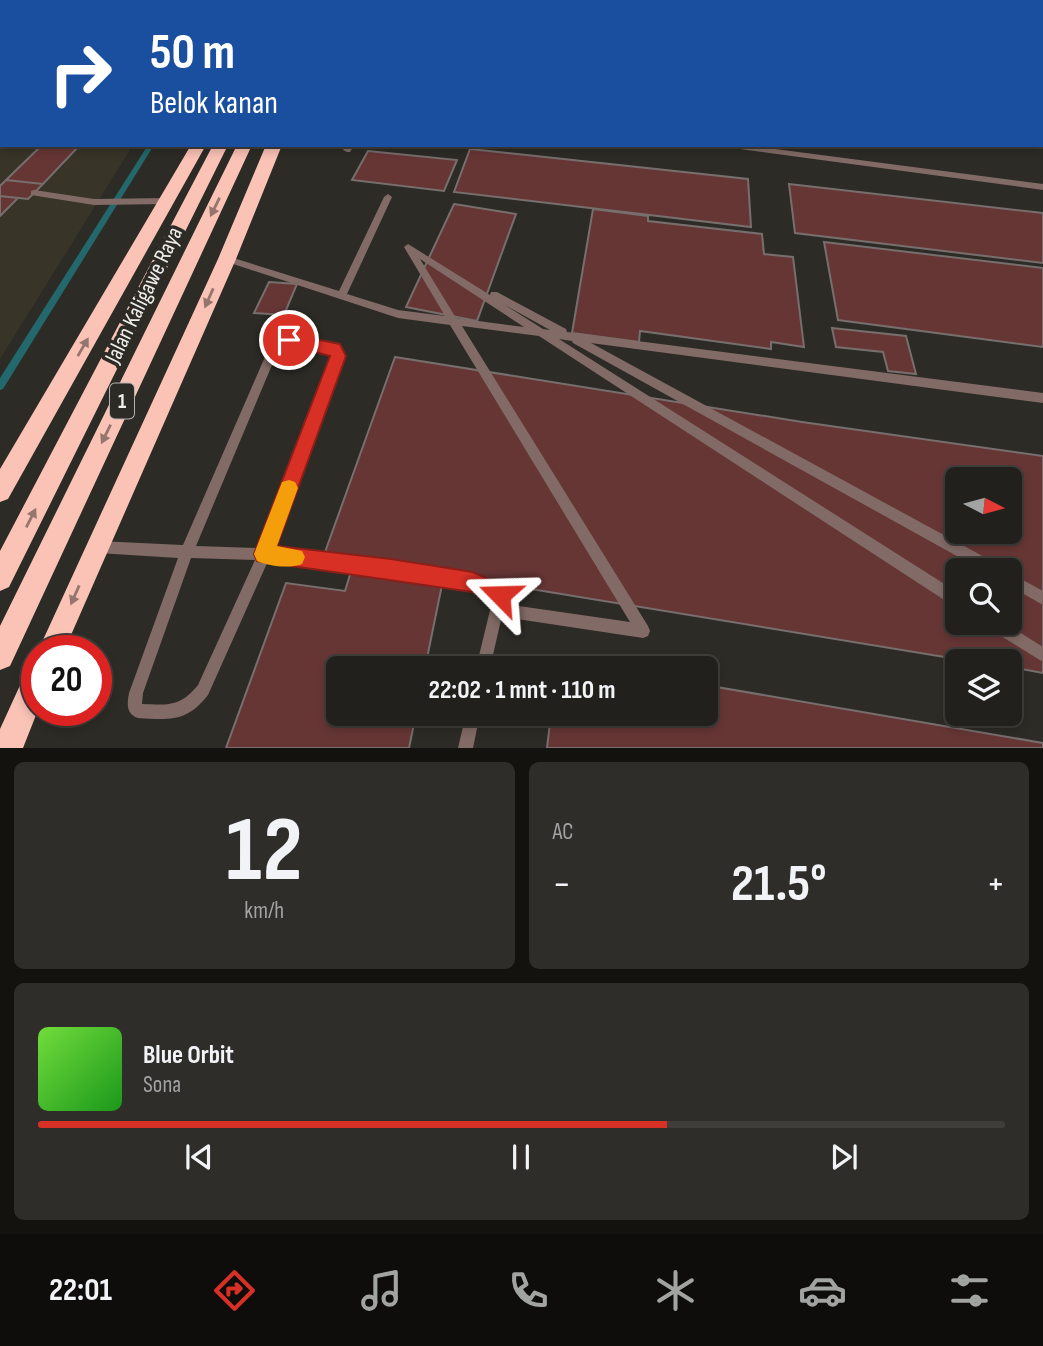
<!DOCTYPE html>
<html lang="id">
<head>
<meta charset="utf-8">
<style>
	body { margin:0; font-family:"Sofia Sans Condensed",sans-serif; background:#2e2d29; color:#f1f3f6; height:100vh; display:flex; flex-direction:column; font-size:26px; white-space:nowrap }
	* { box-sizing:border-box; margin:0 }
	p { font-size:23px; color:#a2a3a3 }
	.icon { flex:none; width:38px; height:38px; fill:none; stroke:currentColor; stroke-width:2; stroke-linecap:round; stroke-linejoin:round }
	.map { position:relative; height:748px; overflow:hidden }
	.details { display:flex; flex-direction:column; gap:14px; padding:14px; background:#13120f; flex:1 }
	.details>* { flex:none }
	.top-card { position:absolute; left:0px; top:0px; width:1043px; height:147px; box-shadow:0 4px 10px #0003,0 0 0 2px #3f3e3b; background:#1a4fa0; color:#fff; overflow:hidden }
	.needle { width:46px; rotate:96deg }
	.fabs { position:absolute; left:945px; top:467px; display:grid; gap:14px }
	.fabs a { display:grid; place-items:center; width:77px; height:77px; border-radius:10px; background:#22201c; box-shadow:0 4px 10px #0003,0 0 0 2px #3f3e3b; font-size:35px }
	.speed { position:absolute; left:21px; top:635px; display:flex; gap:14px; font-size:35px; font-weight:700; text-align:center }
	.speed>* { display:grid; place-content:center; width:91px; height:91px; border-radius:50%; background:#22201c; box-shadow:0 4px 10px #0003,0 0 0 2px #3f3e3b; line-height:1 }
	.speed .limit { border:10px solid #d22; background:#fff; color:#111 }
	.pin { position:absolute; display:grid; place-items:center; width:60px; height:60px; color:#fff; margin:-30px; border:4px solid #fff; border-radius:50%; box-shadow:0 2px 7px #0007 }
	.me { position:absolute; width:77px; margin:-38px; rotate:292deg; stroke-linejoin:round; filter:drop-shadow(0 0 5px #0008) }
	.turn { display:flex; align-items:center; gap:24px; height:147px; padding:0 35px; font-size:32px }
	.turn .icon { width:91px; height:91px; stroke-width:2.5 }
	.turn b { display:block; font-size:49px; line-height:60px }
	.big { font-size:52px; font-weight:700; line-height:1.1 }
	.details .card { flex:1; display:flex; flex-direction:column; justify-content:center; gap:10px; min-width:0; padding:0 24px; border-radius:10px; background:#2e2d29 }
	.details .dial { align-items:center; gap:0 }
	.dial b { font-size:91px; line-height:1 }
	.song { display:flex; align-items:center; gap:21px }
	.cover { width:84px; height:84px; border-radius:10px; background:linear-gradient(135deg,hsl(100 70% 55%),hsl(120 70% 35%)) }
	.played { height:7px; border-radius:4px; background:linear-gradient(90deg,#d93025 65%,#3f3e3b 65%) }
	.keys { display:flex; justify-content:space-around; direction:ltr }
	.heat { display:flex; justify-content:space-between; align-items:center; font-size:38px; direction:ltr }
	.details .tiles { flex:1; display:grid; gap:14px; grid-template-columns:1fr 1fr }
	.card:last-child { grid-column:span 2 }
	.trip { position:absolute; left:326px; top:656px; width:392px; height:70px; border-radius:10px; background:#22201c; box-shadow:0 4px 10px #0003,0 0 0 2px #3f3e3b; font-weight:700; line-height:70px; text-align:center }
	.tab-bar { display:flex; height:112px; justify-content:space-around; align-items:center; background:#0e0d0b; color:#a2a3a3 }
	.tab-bar .icon { width:49px; height:49px }
	.tab-bar .on { color:#d93025 }
	.tab-bar b { font-size:32px; color:#f1f3f6 }
	.map>svg:first-child { display:block }
</style>
</head>
<body>
<div class="map">
<svg width="1043" height="748" viewBox="0 0 1043 748">
	<rect width="100%" height="100%" fill="#2d2b25"/>
	<!-- built -->
	<path fill="#383428" d="M0 0H225L2 2V145H133L0 359Z
		M361 0H971L973 2H360Z"/>
	<g fill="none" stroke-linecap="round" stroke-linejoin="round">
		<!-- stream -->
		<path fill="#22686c" fill-rule="evenodd" d="M239 0H243V2H238Z
			M148 145H154L3 389 0 390V378Z"/>
	</g>
	<!-- building -->
	<path fill="#663635" stroke="#776e6e" stroke-width="2" fill-rule="evenodd" d="M0 0H125L2 2V71Z
		M42 145H80L43 184 6 180Z
		M470 149 748 179 751 227 454 192Z
		M368 151 457 160 444 191 352 180Z
		M6 180 43 184 28 199 0 196V186Z
		M789 184 1043 213V263L795 233Z
		M0 196 18 198 0 216Z
		M454 204 516 214 477 321 406 307Z
		M593 209 648 216V221L762 234 764 254 793 257 804 347 771 342V349L640 331 639 342 572 333Z
		M824 242 1043 268V347L838 320Z
		M269 282 297 284 284 315 254 313Z
		M832 328 906 336 916 374 888 371 883 352 836 347Z
		M395 357 802 422 1043 456V673L1010 667V662H975L324 555ZM957 480H1010V532H957ZM957 570H1010V623H957Z
		M352 568 443 580 425 668H338V714H416L409 748H226L286 583 345 591Z
		M557 659 610 668H556Z
		M705 685 1043 743V748H547L551 714H705Z"/>
	<g fill="none" stroke-linecap="round" stroke-linejoin="round">
		<!-- lane -->
		<path fill="#826b66" fill-rule="evenodd" d="M194 0H200L199 2H193Z
			M374 0H380V2H374Z
			M412 0H418L417 2H411Z
			M488 0H494L495 2H489Z
			M787 0H793V2H787Z
			M973 0H980L982 2H975Z
			M1041 61 1043 62V67H1041Z
			M0 77H2V81H0Z
			M1041 94H1043V99H1041Z
			M1041 133H1043V138H1041Z
			M346 145H354L350 152H347L343 150Z
			M721 145H744L1043 184V190L725 147Z
			M34 190 94 199 168 198 172 201 168 204 94 205 31 195V191Z
			M388 194 392 197 347 294 398 310 445 316 404 247 408 244 490 295 491 292H497L566 329 567 332 1043 393V403L591 343 999 565 1000 570H982L573 343 572 341 559 339 957 592V607L952 605 539 336 462 326 648 626 650 631 648 636 643 638 517 619 503 611 490 668H476L493 598 472 588 391 575 268 561 208 695C187 722 170 720 138 718 126 714 127 704 129 693L178 558 98 553 94 551 92 547 94 543 98 541 183 545 268 350 269 347 289 336 338 345 343 356 272 549 391 563 473 575 505 590 513 601 519 606 630 622 450 325 398 318 224 261 222 259 227 256 339 291 384 197ZM420 259 524 327 456 318ZM505 305 550 330 543 329ZM290 344 331 351 333 356 260 548 196 546 277 353ZM191 558 255 560 198 685C180 707 169 705 142 704L143 693Z
			M1010 573 1043 591V605L1010 586Z
			M986 623H1005L1043 647V662L988 628Z
			M466 714H480L473 748H458Z"/>
		<!-- highway -->
		<path fill="#fbc2b6" fill-rule="evenodd" d="M271 0H283L270 2Z
			M288 0H300L287 2Z
			M306 0H318L305 2Z
			M329 0H341L328 2Z
			M191 145H206L8 499 0 502V469Z
			M213 145H228L9 587 0 591V551Z
			M237 145H252L10 666 0 670V626Z
			M266 145H282L236 259 64 651 37 653 218 259Z
			M37 666 38 710 23 748H0V729L27 670Z"/>
	</g>
	<!-- one-way arrows -->
	<defs><path id="oneway-solid" d="M-6-.8H1V-3.2L6.5 0L1 3.2V.8H-6Z" transform="scale(1.75)"/></defs>
	<g fill="#94766e">
		<use href="#oneway-solid" transform="translate(215 207) rotate(116)"/>
		<use href="#oneway-solid" transform="translate(209 298) rotate(114)"/>
		<use href="#oneway-solid" transform="translate(83 347) rotate(-60)"/>
		<use href="#oneway-solid" transform="translate(106 434) rotate(116)"/>
		<use href="#oneway-solid" transform="translate(31 518) rotate(-63)"/>
		<use href="#oneway-solid" transform="translate(75 595) rotate(114)"/>
	</g>
	<!-- route -->
	<path fill="#d93025" stroke="#8d1f18" stroke-width="2" d="M289 334 340 344 346 356 277 546 391 559 473 572 507 588 510 595 507 602 500 605 472 592 257 561 254 554 330 356 284 344 282 340 284 336Z"/>
	<!-- slow -->
	<path fill="#f59e0b" d="M289 480 295 482 298 488 277 546 302 551 305 557 302 564C289 569 269 566 257 561L254 554 282 482Z"/>
	<g text-anchor="middle" dominant-baseline="central" stroke-width="7" stroke-linejoin="round" paint-order="stroke">
		<!-- shield labels -->
		<rect fill="#2d2b25" stroke="#b5b3ae" stroke-width="2" x="110" y="383.5" width="24" height="35" rx="5"/>
		<g font-size="21" font-weight="bold" fill="#efede9">
			<text x="122" y="401">1</text>
		</g>
		<!-- street labels -->
		<g font-size="23" fill="#efede9" stroke="#2d2b25">
			<text transform="translate(144 295) rotate(-64)">Jalan Kaligawe Raya</text>
		</g>
	</g>
</svg>
<div class="fabs">
<a><svg class="needle" viewBox="-14 -14 28 28"><path d="M0-13l5 13h-10z" fill="#e53935"/><path d="M0 13l5-13h-10z" fill="#a2a3a3"/></svg></a>
<a><svg class="icon" aria-label="search" viewBox="0 0 24 24"><circle cx="10" cy="10" r="6"/><path d="M15 15l6 6"/></svg></a>
<a><svg class="icon" aria-label="layers" viewBox="0 0 24 24"><path d="M12 4l9 5-9 5-9-5zM3 14l9 5 9-5"/></svg></a>
</div>
<div class="speed"><div class="limit">20</div></div>
<div class="pin" style="left:289px;top:340px;background:#d93025"><svg class="icon" aria-label="arrive" viewBox="0 0 24 24"><path d="M6 21V4h12l-3 4 3 4H6"/></svg></div>
<svg class="me" style="left:500px;top:595px" viewBox="-20 -20 40 40"><path d="M0-17L14 15 0 8-14 15z" fill="#d93025" stroke="#fff" stroke-width="4"/></svg>
<div class="trip">22:02 · 1 mnt · 110 m</div>
<div class="top-card">
<div class="turn"><svg class="icon" aria-label="right" viewBox="0 0 24 24"><path d="M7 20v-9h11M14 6l5 5-5 5"/></svg><div><b>50 m</b>Belok kanan</div></div>
</div>
</div>
<section class="details">
<div class="tiles">
<div class="card dial"><b>12</b><p>km/h</p></div>
<div class="card"><p>AC</p>
<div class="heat"><a>−</a><b class="big">21.5°</b><a>+</a></div>
</div>
<div class="card">
<div class="song"><i class="cover"></i><div><b>Blue Orbit</b><p>Sona</p></div></div>
<div class="played"></div>
<div class="keys"><svg class="icon" aria-label="previous" viewBox="0 0 24 24"><path d="M18 5L8 12l10 7zM5 5v14"/></svg><svg class="icon" aria-label="pause" viewBox="0 0 24 24"><path d="M8 5v14M16 5v14"/></svg><svg class="icon" aria-label="next" viewBox="0 0 24 24"><path d="M6 5l10 7-10 7zM19 5v14"/></svg></div>
</div>
</div>
</section>
<nav class="tab-bar">
<b>22:01</b>
<svg class="icon on" aria-label="directions" viewBox="0 0 24 24"><path d="M12 3l9 9-9 9-9-9zM9 14v-3h6M13 9l2 2-2 2"/></svg>
<svg class="icon" aria-label="music" viewBox="0 0 24 24"><path d="M9 18V5l10-2v13"/><circle cx="6" cy="18" r="3"/><circle cx="16" cy="16" r="3"/></svg>
<svg class="icon" aria-label="phone" viewBox="0 0 24 24"><path d="M5 4h4l2 5-3 2q2 4 5 5l2-3 5 2v4C11 20 4 13 5 4z"/></svg>
<svg class="icon" aria-label="climate" viewBox="0 0 24 24"><path d="M12 3v18M4 7l16 10M4 17L20 7"/></svg>
<svg class="icon" aria-label="car" viewBox="0 0 24 24"><path d="M5 17H2v-5l4-1 3-4h7l3 4 3 1v5h-3M9 17h6M6 11h13"/><circle cx="7" cy="17" r="2"/><circle cx="17" cy="17" r="2"/></svg>
<svg class="icon" aria-label="filters" viewBox="0 0 24 24"><path d="M4 7h16M4 17h16"/><circle cx="9" cy="7" r="2"/><circle cx="15" cy="17" r="2"/></svg>
</nav>
</body>
</html>
